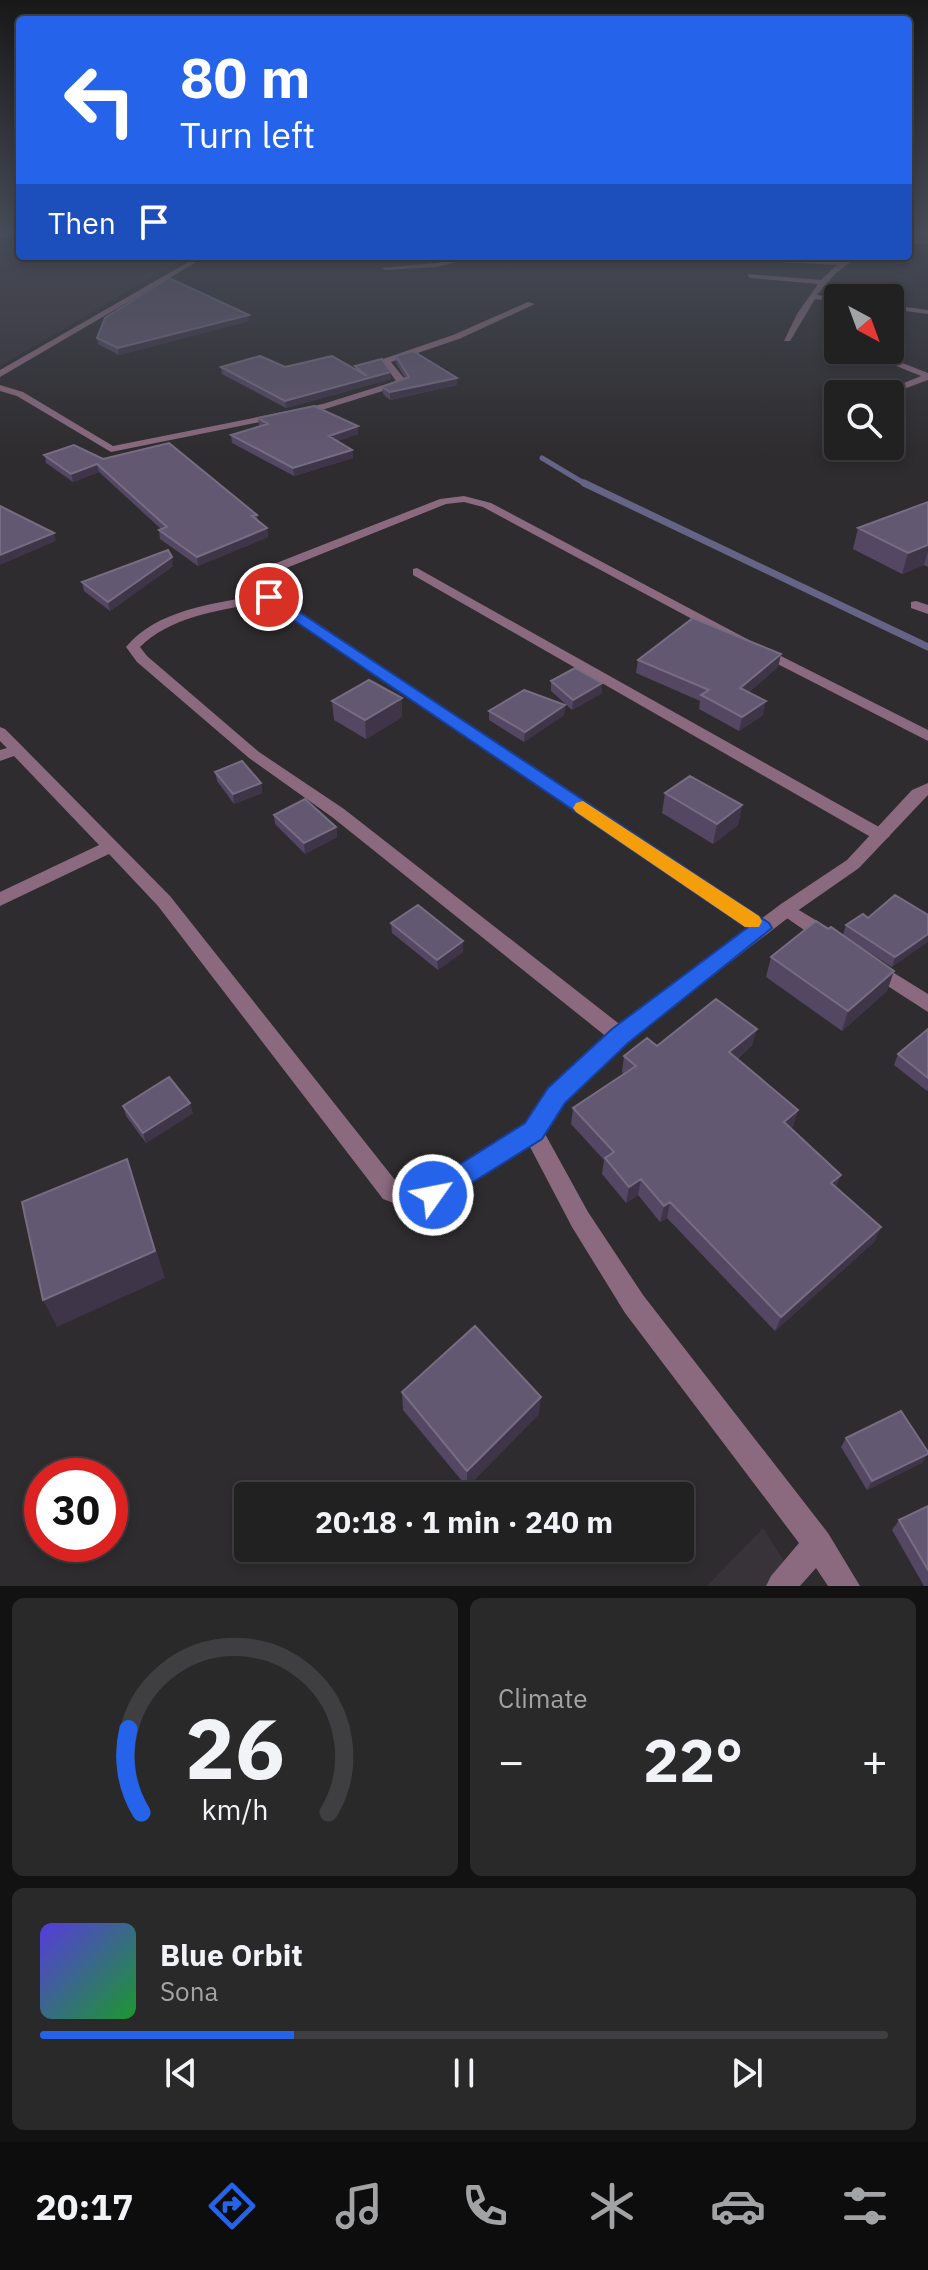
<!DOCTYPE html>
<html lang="en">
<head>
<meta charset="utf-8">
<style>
	body { margin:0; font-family:"IBM Plex Sans",sans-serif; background:#2a292a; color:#f1f3f6; height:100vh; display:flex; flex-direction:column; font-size:30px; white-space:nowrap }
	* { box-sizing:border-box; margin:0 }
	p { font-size:26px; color:#a2a3a5 }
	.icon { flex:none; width:44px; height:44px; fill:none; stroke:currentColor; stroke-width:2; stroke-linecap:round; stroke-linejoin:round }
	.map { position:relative; height:1586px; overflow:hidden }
	.panel { display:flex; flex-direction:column; gap:12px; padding:12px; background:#131213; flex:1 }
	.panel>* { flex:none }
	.top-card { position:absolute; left:16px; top:16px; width:896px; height:244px; border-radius:8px; box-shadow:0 4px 12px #0003,0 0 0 2px #3f3e40; background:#2563eb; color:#fff; overflow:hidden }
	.needle { width:52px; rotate:139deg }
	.buttons { position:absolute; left:824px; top:284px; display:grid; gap:16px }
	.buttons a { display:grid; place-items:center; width:80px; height:80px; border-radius:8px; background:#222122; box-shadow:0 4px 12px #0003,0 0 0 2px #3f3e40; font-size:40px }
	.speed { position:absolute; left:24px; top:1458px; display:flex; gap:16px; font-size:40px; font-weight:700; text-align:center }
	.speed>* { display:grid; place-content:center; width:104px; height:104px; border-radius:50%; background:#222122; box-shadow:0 4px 12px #0003,0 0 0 2px #3f3e40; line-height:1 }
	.speed .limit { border:12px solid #d22; background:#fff; color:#111 }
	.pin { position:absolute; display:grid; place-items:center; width:68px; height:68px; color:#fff; margin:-34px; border:4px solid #fff; border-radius:50%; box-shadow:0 2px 8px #0007 }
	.me { position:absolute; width:88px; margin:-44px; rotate:57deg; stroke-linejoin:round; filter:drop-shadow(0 0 6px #0008) }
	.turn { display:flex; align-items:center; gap:28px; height:168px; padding:0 32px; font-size:36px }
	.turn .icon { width:104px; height:104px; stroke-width:2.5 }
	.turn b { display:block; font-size:56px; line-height:68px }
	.then { display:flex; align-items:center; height:76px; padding:0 32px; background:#0003; gap:16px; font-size:30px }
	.big { font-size:60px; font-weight:700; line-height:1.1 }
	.panel .widget { flex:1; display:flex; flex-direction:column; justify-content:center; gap:12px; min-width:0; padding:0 28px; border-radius:12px; background:#2a292a }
	.panel .dial { align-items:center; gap:0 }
	.dial svg { height:208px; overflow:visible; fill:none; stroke:#3f3e40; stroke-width:7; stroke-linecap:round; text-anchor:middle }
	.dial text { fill:#f1f3f6; stroke:none }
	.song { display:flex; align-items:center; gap:24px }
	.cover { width:96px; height:96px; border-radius:12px; background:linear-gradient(135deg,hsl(250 70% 55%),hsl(130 70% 35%)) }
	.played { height:8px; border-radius:4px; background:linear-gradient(90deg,#2563eb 30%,#3f3e40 30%) }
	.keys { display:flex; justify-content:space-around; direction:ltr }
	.heat { display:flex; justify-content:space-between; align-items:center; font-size:44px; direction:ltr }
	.panel .tiles { flex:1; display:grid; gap:12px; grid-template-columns:1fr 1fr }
	.widget:last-child { grid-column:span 2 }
	.trip { position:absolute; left:234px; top:1482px; width:460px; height:80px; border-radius:8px; background:#222122; box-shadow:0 4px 12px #0003,0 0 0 2px #3f3e40; font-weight:700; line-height:80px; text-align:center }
	.dock { display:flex; height:128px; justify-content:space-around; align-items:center; background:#0e0d0e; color:#a2a3a5 }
	.dock .icon { width:56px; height:56px }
	.dock .selected { color:#2563eb }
	.dock b { font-size:36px; color:#f1f3f6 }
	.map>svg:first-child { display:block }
</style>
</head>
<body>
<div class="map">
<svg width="928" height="1586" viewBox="0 0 928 1586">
	<rect width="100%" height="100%" fill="#2e2c2e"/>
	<!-- built -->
	<path fill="#383239" d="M0 232H20V256H188L0 366Z
		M763 1528 800 1586H707Z"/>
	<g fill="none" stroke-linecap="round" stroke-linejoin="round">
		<!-- stream-far1 -->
		<path stroke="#656486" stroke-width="5" d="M542 458 587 485"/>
		<!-- stream -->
		<path stroke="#656486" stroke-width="7" d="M584 483 928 647"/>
		<!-- service -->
		<path fill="#8b6a7f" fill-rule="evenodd" d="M908 239 928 240V244L908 243Z
			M468 256H481L437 267 385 270 381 268 437 263Z
			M850 256H858L835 274 817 295 839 298 838 302 815 299 790 341H784L797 314 818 284 750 278 747 274 821 280 837 265 781 262 785 260 843 261Z
			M890 305 928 310V314L890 309Z
			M464 496 491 503 749 640 747 643H737L483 507 464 502 446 504 259 579 257 583 768 923 771 928 768 933H756L267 601C224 610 172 615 140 647L147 656 259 752 344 809 627 1030 630 1036 627 1042 620 1044 613 1042 332 817 249 758 137 662 126 647C157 609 214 604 258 595L245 584 251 573 440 499Z
			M417 568 888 832 890 836 882 842 876 840 413 575V569Z
			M763 647 928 730V741L758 654 756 651Z
			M787 903 834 931 836 936 834 941H820L781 914 778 909 781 904Z
			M873 960 928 994V1012L866 972 864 967 866 962Z"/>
		<!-- minor -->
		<path fill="#8b6a7f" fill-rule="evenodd" d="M12 232H20V234L0 238V234Z
			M199 256H207L0 377V370Z
			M528 302 535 304 459 339 391 362 407 382 405 384 325 409 111 452 17 396 0 391V385L23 392 113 446 323 404 396 381 382 361 383 359 453 335Z
			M857 350H869L928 373V380L890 394H877L921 376Z
			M916 601 928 605V614L911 608V602Z
			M0 727 5 729 22 746 170 896 399 1185 410 1189 429 1185 525 1124 550 1089 613 1030 781 904 847 860 912 790 928 783V795L859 868 793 914 627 1042 564 1101 544 1132 588 1212 643 1295 828 1533 860 1586H828L816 1568 800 1586H766L771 1576 799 1543 625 1313 572 1227 529 1145 433 1205 410 1209 383 1199 158 906 109 854 0 906V892L99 845 14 756 0 761V750L7 748 0 741Z"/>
	</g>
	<!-- wall -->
	<path fill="#534763" d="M908 232H928V237L908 238Z
		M249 315V321L119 355 98 344 97 338Z
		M396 356 457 378V385L390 400 383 394 382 387 405 378 396 363Z
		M355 366 391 379 286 408 222 374 221 367 355 369Z
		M258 418 358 434 337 441 352 450 353 458 294 476 232 443 231 435 260 426 259 425Z
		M45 455 103 459 257 515 258 521 267 528 268 537 198 566 160 539 159 530 161 529 99 472 73 482 46 463Z
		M928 502V567L924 565 902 574 853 549 858 528Z
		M173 566 110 611 84 591 82 582Z
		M781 654 778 667 749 692 763 715 739 731 699 709 700 701 636 673 638 660Z
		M551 681 602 693 572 710 551 691Z
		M402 698V717L366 739 334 720 332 701Z
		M565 705 564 715 524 742 489 720V711Z
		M215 772 261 783 262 793 234 804 217 781Z
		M665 793 742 805 738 825 713 844 662 813Z
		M274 815 336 827 337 837 305 854 275 824Z
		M928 915 892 967 851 941 894 971 887 991 842 1031 766 977 771 957 828 929 843 935 846 925 868 918Z
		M391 923 463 952 438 970 392 933Z
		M757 1029 752 1045 737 1059 798 1110 793 1126 791 1128 836 1188 881 1227 874 1242 775 1331 667 1218 660 1222 638 1195 626 1203 602 1174 604 1160 571 1124 573 1108 624 1074 622 1072 624 1056 657 1046Z
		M928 1029V1090L927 1091 894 1065 898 1054Z
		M123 1106 193 1113 146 1143 126 1116Z
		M402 1392 539 1414 467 1487 403 1410Z
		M846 1438 923 1462 867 1490 841 1447Z
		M928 1506V1586H924L892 1530 899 1520Z"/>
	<!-- shaded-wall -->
	<path fill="#3e3548" d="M249 315V321L119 355 118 348Z
		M391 372V379L286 408 285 401Z
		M457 378V385L390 400V392Z
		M358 426V434L329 444V436Z
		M352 450 353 458 294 476 293 468Z
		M97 464 99 472 73 482 71 474Z
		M267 528 268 537 198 566 197 557Z
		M54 533 56 541 0 565V555Z
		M928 545V551L924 565 902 574 908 553Z
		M172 557 173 566 110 611 108 602Z
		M781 654 778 667 738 701 740 688Z
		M602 683V693L572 710 573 700Z
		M402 698V717L366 739 365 720Z
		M766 701 763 715 739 731 742 717Z
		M565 705 564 715 524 742 525 732Z
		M261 783 262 793 234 804 233 794Z
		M742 805 738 825 713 844 717 824Z
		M336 827 337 837 305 854 304 843Z
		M928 934V942L892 967 895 957Z
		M463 941V952L438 970 437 960Z
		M894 971 887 991 842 1031 848 1011Z
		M757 1029 752 1045 725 1068 729 1052Z
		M190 1103 193 1113 146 1143 143 1133Z
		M798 1110 793 1126 779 1137 784 1122Z
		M127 1159 165 1278 57 1327 43 1300Z
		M841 1175 835 1190 831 1183Z
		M641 1179 638 1195 626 1203 629 1187Z
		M670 1202 667 1218 660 1222 664 1206Z
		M881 1227 874 1242 775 1331 781 1317Z
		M541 1397 539 1414 467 1487V1471Z
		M928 1454 923 1462 867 1490 872 1481Z"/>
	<!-- building -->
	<path fill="#635871" stroke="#776d83" stroke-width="2" d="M169 278 249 315 118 348 97 338 105 318Z
		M413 351 457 378 390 392 382 387 409 377 396 356Z
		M260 356 285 367 332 356 367 376 355 366 382 359 391 372 285 401 221 367Z
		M314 406 358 426 329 436 352 450 293 468 231 435 268 424 258 418Z
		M169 443 257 515 252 516 267 528 197 557 159 530 167 527 97 464 71 474 44 455 74 445 103 459Z
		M928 502V545L908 553 858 528Z
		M0 506 54 533 0 555Z
		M168 550 172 557 108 602 82 582Z
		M693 618 781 654 740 688 766 701 742 717 701 695 709 690 638 660Z
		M575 668 602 683 573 700 551 681Z
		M369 680 402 698 365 720 332 701Z
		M524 690 565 705 525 732 489 711Z
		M242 761 261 783 233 794 215 772Z
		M690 776 742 805 717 824 665 793Z
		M305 799 336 827 304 843 274 815Z
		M895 895 928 915V934L895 957 846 925 863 914 868 918Z
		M418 905 463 941 437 960 391 923Z
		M816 921 828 929 831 927 894 971 848 1011 771 957Z
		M716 999 757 1029 729 1052 798 1110 784 1122 841 1175 831 1183 881 1227 781 1317 670 1202 664 1206 641 1179 629 1187 605 1158 614 1152 573 1108 636 1066 624 1056 647 1038 657 1046Z
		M928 1029V1078L898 1054Z
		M169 1077 190 1103 143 1133 123 1106Z
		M127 1159 155 1251 43 1300 22 1202Z
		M475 1326 541 1397 467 1471 402 1392Z
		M901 1411 928 1452V1454L872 1481 846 1438Z
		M928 1506V1570L899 1520Z"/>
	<!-- sky -->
	<linearGradient id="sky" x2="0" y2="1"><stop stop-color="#191819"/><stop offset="0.51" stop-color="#464b57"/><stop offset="1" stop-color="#464b57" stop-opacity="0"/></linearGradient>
	<rect width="928" height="454" fill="url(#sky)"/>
	<!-- route -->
	<path fill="#2563eb" stroke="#184099" stroke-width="2" d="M269 592 769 923 772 928 628 1043 565 1103 542 1139 433 1207 424 1203 420 1195 424 1187 525 1123 548 1088 612 1029 747 928 264 600V594Z"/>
	<!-- slow -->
	<path fill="#f59e0b" d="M583 801 759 916 762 921 759 927H745L576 812 573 808 576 803Z"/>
</svg>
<div class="buttons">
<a><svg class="needle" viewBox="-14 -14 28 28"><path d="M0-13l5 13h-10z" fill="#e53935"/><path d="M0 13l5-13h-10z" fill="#a2a3a5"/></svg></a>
<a><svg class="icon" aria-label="search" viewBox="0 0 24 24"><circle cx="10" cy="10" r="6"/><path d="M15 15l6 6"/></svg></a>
</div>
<div class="speed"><div class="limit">30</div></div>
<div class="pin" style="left:269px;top:597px;background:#d93025"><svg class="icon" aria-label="arrive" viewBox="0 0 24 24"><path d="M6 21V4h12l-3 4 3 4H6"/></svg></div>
<svg class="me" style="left:433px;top:1195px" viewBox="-20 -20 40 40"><circle r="17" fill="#2563eb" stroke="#fff" stroke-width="3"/><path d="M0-11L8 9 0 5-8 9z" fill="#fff"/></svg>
<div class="trip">20:18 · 1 min · 240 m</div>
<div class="top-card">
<div class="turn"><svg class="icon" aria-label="left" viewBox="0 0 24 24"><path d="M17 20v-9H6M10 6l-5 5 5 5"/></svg><div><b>80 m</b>Turn left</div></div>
<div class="then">Then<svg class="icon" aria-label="arrive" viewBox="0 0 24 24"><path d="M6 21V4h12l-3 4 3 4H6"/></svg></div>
</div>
</div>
<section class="panel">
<div class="tiles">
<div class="widget dial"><svg viewBox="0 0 100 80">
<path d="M14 69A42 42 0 1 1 86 69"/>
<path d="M14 69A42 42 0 0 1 9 37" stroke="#2563eb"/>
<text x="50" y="56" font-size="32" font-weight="700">26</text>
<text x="50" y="72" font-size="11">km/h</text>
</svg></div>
<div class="widget"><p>Climate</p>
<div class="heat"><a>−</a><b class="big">22°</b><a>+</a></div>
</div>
<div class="widget">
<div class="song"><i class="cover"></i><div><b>Blue Orbit</b><p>Sona</p></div></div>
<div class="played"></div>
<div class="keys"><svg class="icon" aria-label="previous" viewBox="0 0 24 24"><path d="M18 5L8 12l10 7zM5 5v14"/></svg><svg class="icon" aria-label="pause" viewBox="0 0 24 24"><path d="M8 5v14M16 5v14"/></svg><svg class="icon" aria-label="next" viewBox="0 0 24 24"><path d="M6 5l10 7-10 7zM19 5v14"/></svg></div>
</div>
</div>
</section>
<nav class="dock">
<b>20:17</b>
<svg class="icon selected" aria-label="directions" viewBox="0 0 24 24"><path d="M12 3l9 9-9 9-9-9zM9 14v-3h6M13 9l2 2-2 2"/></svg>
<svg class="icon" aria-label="music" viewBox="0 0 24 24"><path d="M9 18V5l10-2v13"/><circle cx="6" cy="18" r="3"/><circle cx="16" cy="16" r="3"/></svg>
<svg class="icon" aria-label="phone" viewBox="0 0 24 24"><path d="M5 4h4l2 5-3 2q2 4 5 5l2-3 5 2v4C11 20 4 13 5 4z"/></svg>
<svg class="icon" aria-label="climate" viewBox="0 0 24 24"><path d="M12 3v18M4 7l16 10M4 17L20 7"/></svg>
<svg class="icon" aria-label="car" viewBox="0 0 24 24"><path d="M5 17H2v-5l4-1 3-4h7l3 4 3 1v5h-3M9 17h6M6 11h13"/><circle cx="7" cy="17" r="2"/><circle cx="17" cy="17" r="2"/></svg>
<svg class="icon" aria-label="filters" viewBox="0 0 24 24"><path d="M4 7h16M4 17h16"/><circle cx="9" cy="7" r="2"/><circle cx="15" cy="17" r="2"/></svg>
</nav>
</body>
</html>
